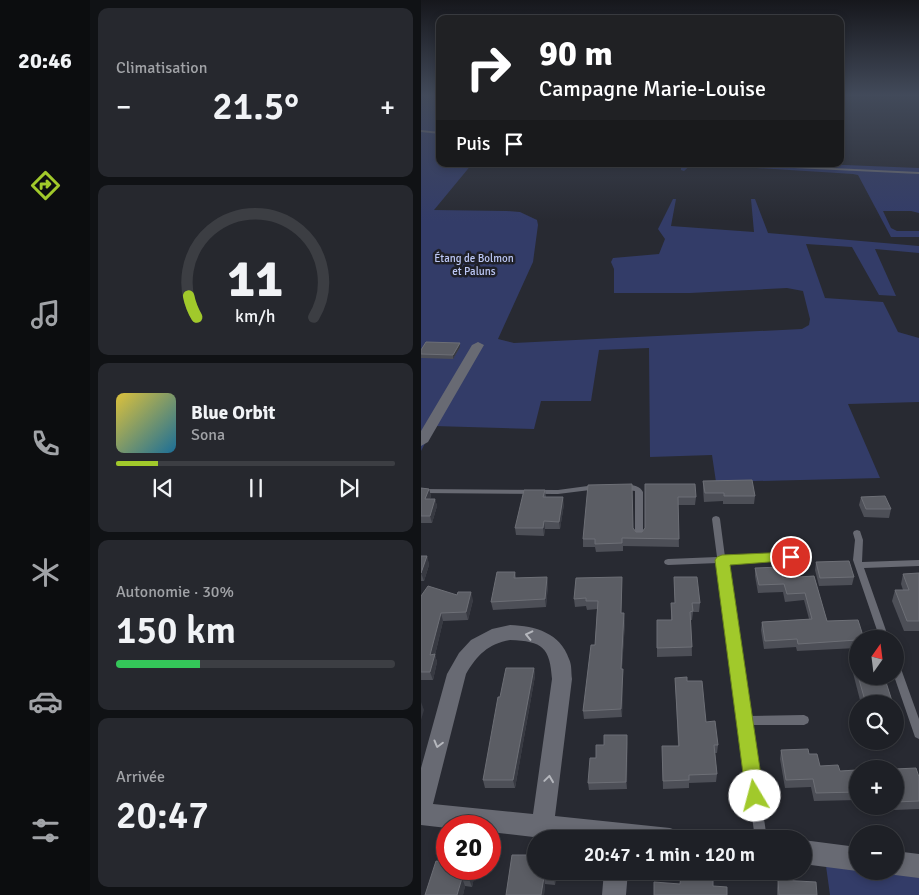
<!DOCTYPE html>
<html lang="fr">
<head>
<meta charset="utf-8">
<style>
	body { margin:0; font-family:Signika,sans-serif; background:#26282e; color:#f1f3f6; height:100vh; display:flex; flex-direction:column; font-size:19px; white-space:nowrap }
	* { box-sizing:border-box; margin:0 }
	p { font-size:16px; color:#a1a3a7 }
	.icon { flex:none; width:28px; height:28px; fill:none; stroke:currentColor; stroke-width:2; stroke-linecap:round; stroke-linejoin:round }
	.map { position:relative; flex:1; overflow:hidden }
	.side { display:flex; flex-direction:column; gap:8px; padding:8px; background:#101215; width:331px }
	.side>* { flex:none }
	.guide { position:absolute; left:15px; top:15px; width:408px; height:152px; border-radius:10px; box-shadow:0 2px 8px #0003,0 0 0 1px #3c3e43; background:#202124; color:#fff; overflow:hidden }
	.needle { width:32px; rotate:14deg }
	.fabs { position:absolute; left:428px; top:630px; display:grid; gap:10px }
	.fabs a { display:grid; place-items:center; width:55px; height:55px; border-radius:50%; background:#1e2026; box-shadow:0 2px 8px #0003,0 0 0 1px #3c3e43; font-size:25px }
	.speed { position:absolute; left:15px; top:815px; display:flex; gap:10px; font-size:25px; font-weight:700; text-align:center }
	.speed>* { display:grid; place-content:center; width:65px; height:65px; border-radius:50%; background:#1e2026; box-shadow:0 2px 8px #0003,0 0 0 1px #3c3e43; line-height:1 }
	.speed .limit { border:8px solid #d22; background:#fff; color:#111 }
	.pin { position:absolute; display:grid; place-items:center; width:42px; height:42px; color:#fff; margin:-21px; border:2px solid #fff; border-radius:50%; box-shadow:0 1px 5px #0007 }
	.me { position:absolute; width:55px; margin:-28px; rotate:352deg; stroke-linejoin:round; filter:drop-shadow(0 0 4px #0008) }
	.turn { display:flex; align-items:center; gap:18px; height:105px; padding:0 20px; font-size:22px }
	.turn .icon { width:65px; height:65px; stroke-width:2.5 }
	.turn b { display:block; font-size:35px; line-height:42px }
	.then { display:flex; align-items:center; height:48px; padding:0 20px; background:#0003; gap:10px; font-size:19px }
	.big { font-size:38px; font-weight:600; line-height:1.1 }
	.side .card { flex:1; display:flex; flex-direction:column; justify-content:center; gap:8px; min-width:0; padding:0 18px; border-radius:10px; background:#26282e }
	.side .dial { align-items:center; gap:0 }
	.dial svg { height:130px; overflow:visible; fill:none; stroke:#3c3e43; stroke-width:7; stroke-linecap:round; text-anchor:middle }
	.dial text { fill:#f1f3f6; stroke:none }
	.song { display:flex; align-items:center; gap:15px }
	.cover { width:60px; height:60px; border-radius:8px; background:linear-gradient(135deg,hsl(50 70% 55%),hsl(200 70% 35%)) }
	.played { height:5px; border-radius:2px; background:linear-gradient(90deg,#a1c92b 15%,#3c3e43 15%) }
	.keys { display:flex; justify-content:space-around; direction:ltr }
	.heat { display:flex; justify-content:space-between; align-items:center; font-size:28px; direction:ltr }
	.charge { height:8px; border-radius:4px; background:linear-gradient(90deg,#34c759 30%,#3c3e43 0) }
	.trip { position:absolute; left:106px; top:830px; width:285px; height:50px; border-radius:25px; background:#1e2026; box-shadow:0 2px 8px #0003,0 0 0 1px #3c3e43; font-weight:600; line-height:50px; text-align:center }
	main { display:flex; flex:1; min-height:0 }
	.tabs { display:flex; flex-direction:column; width:90px; justify-content:space-around; align-items:center; background:#0c0d0f; color:#a1a3a7 }
	.tabs .icon { width:35px; height:35px }
	.tabs .on { color:#a1c92b }
	.tabs b { font-size:22px; color:#f1f3f6 }
	.map>svg:first-child { display:block }
</style>
</head>
<body>
<main>
<nav class="tabs">
<b>20:46</b>
<svg class="icon on" aria-label="directions" viewBox="0 0 24 24"><path d="M12 3l9 9-9 9-9-9zM9 14v-3h6M13 9l2 2-2 2"/></svg>
<svg class="icon" aria-label="music" viewBox="0 0 24 24"><path d="M9 18V5l10-2v13"/><circle cx="6" cy="18" r="3"/><circle cx="16" cy="16" r="3"/></svg>
<svg class="icon" aria-label="phone" viewBox="0 0 24 24"><path d="M5 4h4l2 5-3 2q2 4 5 5l2-3 5 2v4C11 20 4 13 5 4z"/></svg>
<svg class="icon" aria-label="climate" viewBox="0 0 24 24"><path d="M12 3v18M4 7l16 10M4 17L20 7"/></svg>
<svg class="icon" aria-label="car" viewBox="0 0 24 24"><path d="M5 17H2v-5l4-1 3-4h7l3 4 3 1v5h-3M9 17h6M6 11h13"/><circle cx="7" cy="17" r="2"/><circle cx="17" cy="17" r="2"/></svg>
<svg class="icon" aria-label="filters" viewBox="0 0 24 24"><path d="M4 7h16M4 17h16"/><circle cx="9" cy="7" r="2"/><circle cx="15" cy="17" r="2"/></svg>
</nav>
<section class="side">
<div class="card"><p>Climatisation</p>
<div class="heat"><a>−</a><b class="big">21.5°</b><a>+</a></div>
</div>
<div class="card dial"><svg viewBox="0 0 100 80">
<path d="M14 69A42 42 0 1 1 86 69"/>
<path d="M14 69A42 42 0 0 1 9 56" stroke="#a1c92b"/>
<text x="50" y="56" font-size="32" font-weight="700">11</text>
<text x="50" y="72" font-size="11">km/h</text>
</svg></div>
<div class="card">
<div class="song"><i class="cover"></i><div><b>Blue Orbit</b><p>Sona</p></div></div>
<div class="played"></div>
<div class="keys"><svg class="icon" aria-label="previous" viewBox="0 0 24 24"><path d="M18 5L8 12l10 7zM5 5v14"/></svg><svg class="icon" aria-label="pause" viewBox="0 0 24 24"><path d="M8 5v14M16 5v14"/></svg><svg class="icon" aria-label="next" viewBox="0 0 24 24"><path d="M6 5l10 7-10 7zM19 5v14"/></svg></div>
</div>
<div class="card"><p>Autonomie · 30%</p><b class="big">150 km</b><div class="charge"></div></div>
<div class="card"><p>Arrivée</p><b class="big">20:47</b></div>
</section>
<div class="map">
<svg width="498" height="895" viewBox="0 0 498 895">
	<rect width="100%" height="100%" fill="#282a32"/>
	<!-- green -->
	<path fill="#333c68" d="M0 96H19V125L17 127 19 128V164H51L13 210 86 211 99 212 116 220 117 225 112 262 77 339 93 343 381 329 388 325 389 319 382 291 366 288 269 293H193V269L190 262 192 258 238 254 244 239 237 229 252 199H255L250 226 333 232 330 199H334L347 233 498 246V253L454 249 475 296 458 295 431 247 385 244 404 298 462 302 477 332 498 338V402L427 404 459 478 295 482 291 455 229 457 228 348 178 350 170 401H120L113 429 13 426 0 451Z
		M255 164H399L498 168V213L490 211H462L470 228 476 231H498V237H470L437 175 432 174 271 164 263 171 260 170V166Z
		M405 866 436 869V871L498 876V895H409Z"/>
	<g fill="none" stroke-linecap="round" stroke-linejoin="round">
		<!-- lane -->
		<path fill="#686a73" fill-rule="evenodd" d="M0 130 19 132V134L0 132Z
			M306 164H325L498 172V174L308 165Z
			M174 485 178 487 177 489 137 494 0 493V489L137 490Z
			M200 485C208 484 219 485 222 492V536L221 538H215L214 536V491L200 489 199 487Z
			M295 516 298 517 299 519 304 557 370 554 373 555 374 557 373 559 370 560 305 563 328 716 383 715 387 717 388 720 387 723 383 725H329L346 839H334L297 563 247 565 244 564 243 562 244 560 247 559 296 557 291 519 292 517Z
			M436 530 439 531 442 540 441 562 498 560V566L443 568 468 639H459L432 560 434 540 432 533 433 531Z
			M474 662 477 663 479 666 498 719V739L494 737 493 734 473 676H474Z"/>
		<!-- street -->
		<path fill="#686a73" fill-rule="evenodd" d="M57 342 63 345 7 442 0 446V431L51 345Z
			M89 625C115 626 139 633 148 659 151 665 150 672 151 679L134 816 249 828 257 831 260 839 121 838 69 832V826H26V828L0 825V768L26 674 38 653 50 640 71 629ZM89 640C122 641 129 648 131 679L112 814 12 804 45 674C56 655 67 644 89 640Z
			M382 840 436 847V871L382 864Z
			M474 851 498 854V878L474 875 466 871H474Z
			M183 871H207L205 895H181Z"/>
	</g>
	<!-- wall -->
	<path fill="#4d4f57" d="M39 347 32 359 0 358V350Z
		M282 481 334 496 333 504H302V501L283 502 282 489Z
		M224 484 275 497 274 505H257L258 547 202 546V551L175 552 174 547H162V539L212 528 215 532H221L224 528Z
		M0 488 8 489 10 496 9 499H14L16 506 11 523H0Z
		M124 490 125 497 143 504 139 529H124L123 536 95 535 94 528Z
		M440 497 470 509 468 518 443 517 438 505Z
		M0 556H6L8 565 3 581H0Z
		M395 562 433 577 431 585 398 586 394 570Z
		M334 568 362 578 393 576 406 621 436 639V648L376 651 375 647 343 649 340 630 341 622 388 619 383 600 364 602 362 592 337 593 334 576Z
		M94 572 95 578 126 577 127 585 125 607 72 610 70 602Z
		M498 573V631H483L471 601 474 590H482L480 584 482 574Z
		M201 577 200 613 204 622 201 669 202 677 201 717 163 719 162 711 174 645 176 609 166 610 165 606 154 607 153 599Z
		M253 577 279 603 278 612H272L271 620H270L271 656 236 657V620H250V603H254Z
		M0 596 52 600 47 620 22 621 14 655 16 662 12 680H0Z
		M434 664H436V676H463L472 704H440L432 673Z
		M113 668 114 676 94 788H64L62 780 79 697Z
		M254 678 266 681 285 722 297 745 296 753H294L296 774 295 782 268 783V788L242 789 241 746H257Z
		M474 708 478 721 475 729H474Z
		M206 735V789L168 790 167 783 175 758 183 745Z
		M360 750 388 754 399 766 419 771 436 770V800L393 801 390 787 364 788 359 759Z
		M474 769 498 777V809L449 811 448 806H474Z
		M55 869 51 887 44 886 42 895H4Z
		M115 871H136L134 885 124 884 123 895H85Z
		M357 880 396 895H356V888Z"/>
	<!-- shaded-wall -->
	<path fill="#383a42" d="M39 343V347L32 359V355Z
		M8 489 10 496 6 506 4 499Z
		M142 497 143 504 139 529 138 522Z
		M14 499 16 506 11 523 9 516Z
		M123 521 124 529 123 536 122 528Z
		M6 556 8 565 3 581 0 573Z
		M126 577 127 585 125 607 124 599Z
		M50 592 52 600 47 620 45 612Z
		M20 613 22 621 14 655 16 662 12 680 9 672V655Z
		M203 613 204 622 200 677V669Z
		M113 668 114 676 94 788 92 780Z
		M202 669V677L201 717 200 709Z
		M0 702 3 710 0 720Z
		M206 735 207 743 206 789 205 782Z
		M51 869H55L51 887 48 879Z
		M134 871H136L134 885 133 877Z
		M123 877 124 884 123 895H120Z
		M41 878 44 886 42 895H36Z"/>
	<!-- building -->
	<path fill="#5b5d64" stroke="#6d6f76" d="M5 342 39 343 32 355 0 354V350Z
		M331 480 334 496H303V493H284L282 481Z
		M211 484 212 528 215 532H221L224 528V484H274L275 497H257L258 539 201 538V543L174 544V539H162L167 485Z
		M0 488 8 489 4 499H14L9 516H0Z
		M103 490H124L122 497H142L138 522 123 521 122 528H94Z
		M464 496 470 509H445L440 497Z
		M0 556H6L0 573Z
		M428 561 433 577 399 578 395 562Z
		M360 567 362 578 393 576 406 621 437 620 443 639H436V640L377 644 376 639 344 641 341 622 391 619 384 593 366 594 363 584 338 585 334 568Z
		M76 572H94L93 578 126 577 124 599 70 602Z
		M498 573V621H486L474 590H488L482 574Z
		M201 577 200 613H203L200 669H202L200 709 162 711 170 645H174L177 601H165V598L153 599 155 578Z
		M253 577H276L279 603H271L272 611 269 612 271 647 236 648V620H251L250 603H254Z
		M7 586 36 595 37 592H50L45 612 20 613 9 655 14 654 9 672H0V596Z
		M434 664H436V673Z
		M85 668H113L92 780H62L77 697H79Z
		M437 676H463L472 704H445Z
		M266 677V681H281L285 722 294 721 297 745H293L296 774 268 775V780L242 781 241 746H258L254 678Z
		M474 708 478 721H474Z
		M183 735H206L205 782 167 783 169 758H175V745H183Z
		M387 749 388 754H396L399 766 417 765 419 771 436 770V792L395 793 392 779 365 780 360 750Z
		M495 768 498 777V801L474 802V769Z
		M26 842V869H51L48 879 41 878 36 895H4L15 861 21 862Z
		M91 855H115V871H134L133 877H123L120 895H85Z
		M260 874 292 875V886L306 887V895H233V882L259 884Z
		M357 880 395 882 396 895H358Z"/>
	<!-- one-way arrows -->
	<defs><path id="oneway-chevron" d="M-2-3.5L2.5 0L-2 3.5" fill="none" stroke-width="1.6" stroke-linecap="round" stroke-linejoin="round" transform="scale(1.25)"/></defs>
	<g stroke="#b5b7bd">
		<use href="#oneway-chevron" transform="translate(108 635) rotate(-167)"/>
		<use href="#oneway-chevron" transform="translate(17 744) rotate(105)"/>
		<use href="#oneway-chevron" transform="translate(128 779) rotate(-82)"/>
	</g>
	<!-- sky -->
	<linearGradient id="sky" x2="0" y2="1"><stop stop-color="#16171c"/><stop offset="0.43" stop-color="#424a5a"/><stop offset="1" stop-color="#424a5a" stop-opacity="0"/></linearGradient>
	<rect width="498" height="221" fill="url(#sky)"/>
	<!-- route -->
	<path fill="#a1c92b" stroke="#69831c" d="M370 552 375 553 377 557 375 560 309 565 343 796 341 802 334 805 328 802 325 796 294 560 296 557 301 555Z"/>
	<g text-anchor="middle" dominant-baseline="central" stroke-width="5" stroke-linejoin="round" paint-order="stroke">
		<!-- far-park labels -->
		<g font-size="11" fill="#bdc8f6" stroke="#1f2028">
			<text x="53" y="258">Étang de Bolmon<tspan x="53" dy="13">et Paluns</tspan></text>
		</g>
	</g>
</svg>
<div class="fabs">
<a><svg class="needle" viewBox="-14 -14 28 28"><path d="M0-13l5 13h-10z" fill="#e53935"/><path d="M0 13l5-13h-10z" fill="#a1a3a7"/></svg></a>
<a><svg class="icon" aria-label="search" viewBox="0 0 24 24"><circle cx="10" cy="10" r="6"/><path d="M15 15l6 6"/></svg></a>
<a>+</a>
<a>−</a>
</div>
<div class="speed"><div class="limit">20</div></div>
<div class="pin" style="left:370px;top:557px;background:#d93025"><svg class="icon" aria-label="arrive" viewBox="0 0 24 24"><path d="M6 21V4h12l-3 4 3 4H6"/></svg></div>
<svg class="me" style="left:334px;top:796px" viewBox="-20 -20 40 40"><circle r="19" fill="#fff"/><path d="M0-13L10 11 0 6-10 11z" fill="#a1c92b"/></svg>
<div class="trip">20:47 · 1 min · 120 m</div>
<div class="guide">
<div class="turn"><svg class="icon" aria-label="right" viewBox="0 0 24 24"><path d="M7 20v-9h11M14 6l5 5-5 5"/></svg><div><b>90 m</b>Campagne Marie-Louise</div></div>
<div class="then">Puis<svg class="icon" aria-label="arrive" viewBox="0 0 24 24"><path d="M6 21V4h12l-3 4 3 4H6"/></svg></div>
</div>
</div>
</main>
</body>
</html>
